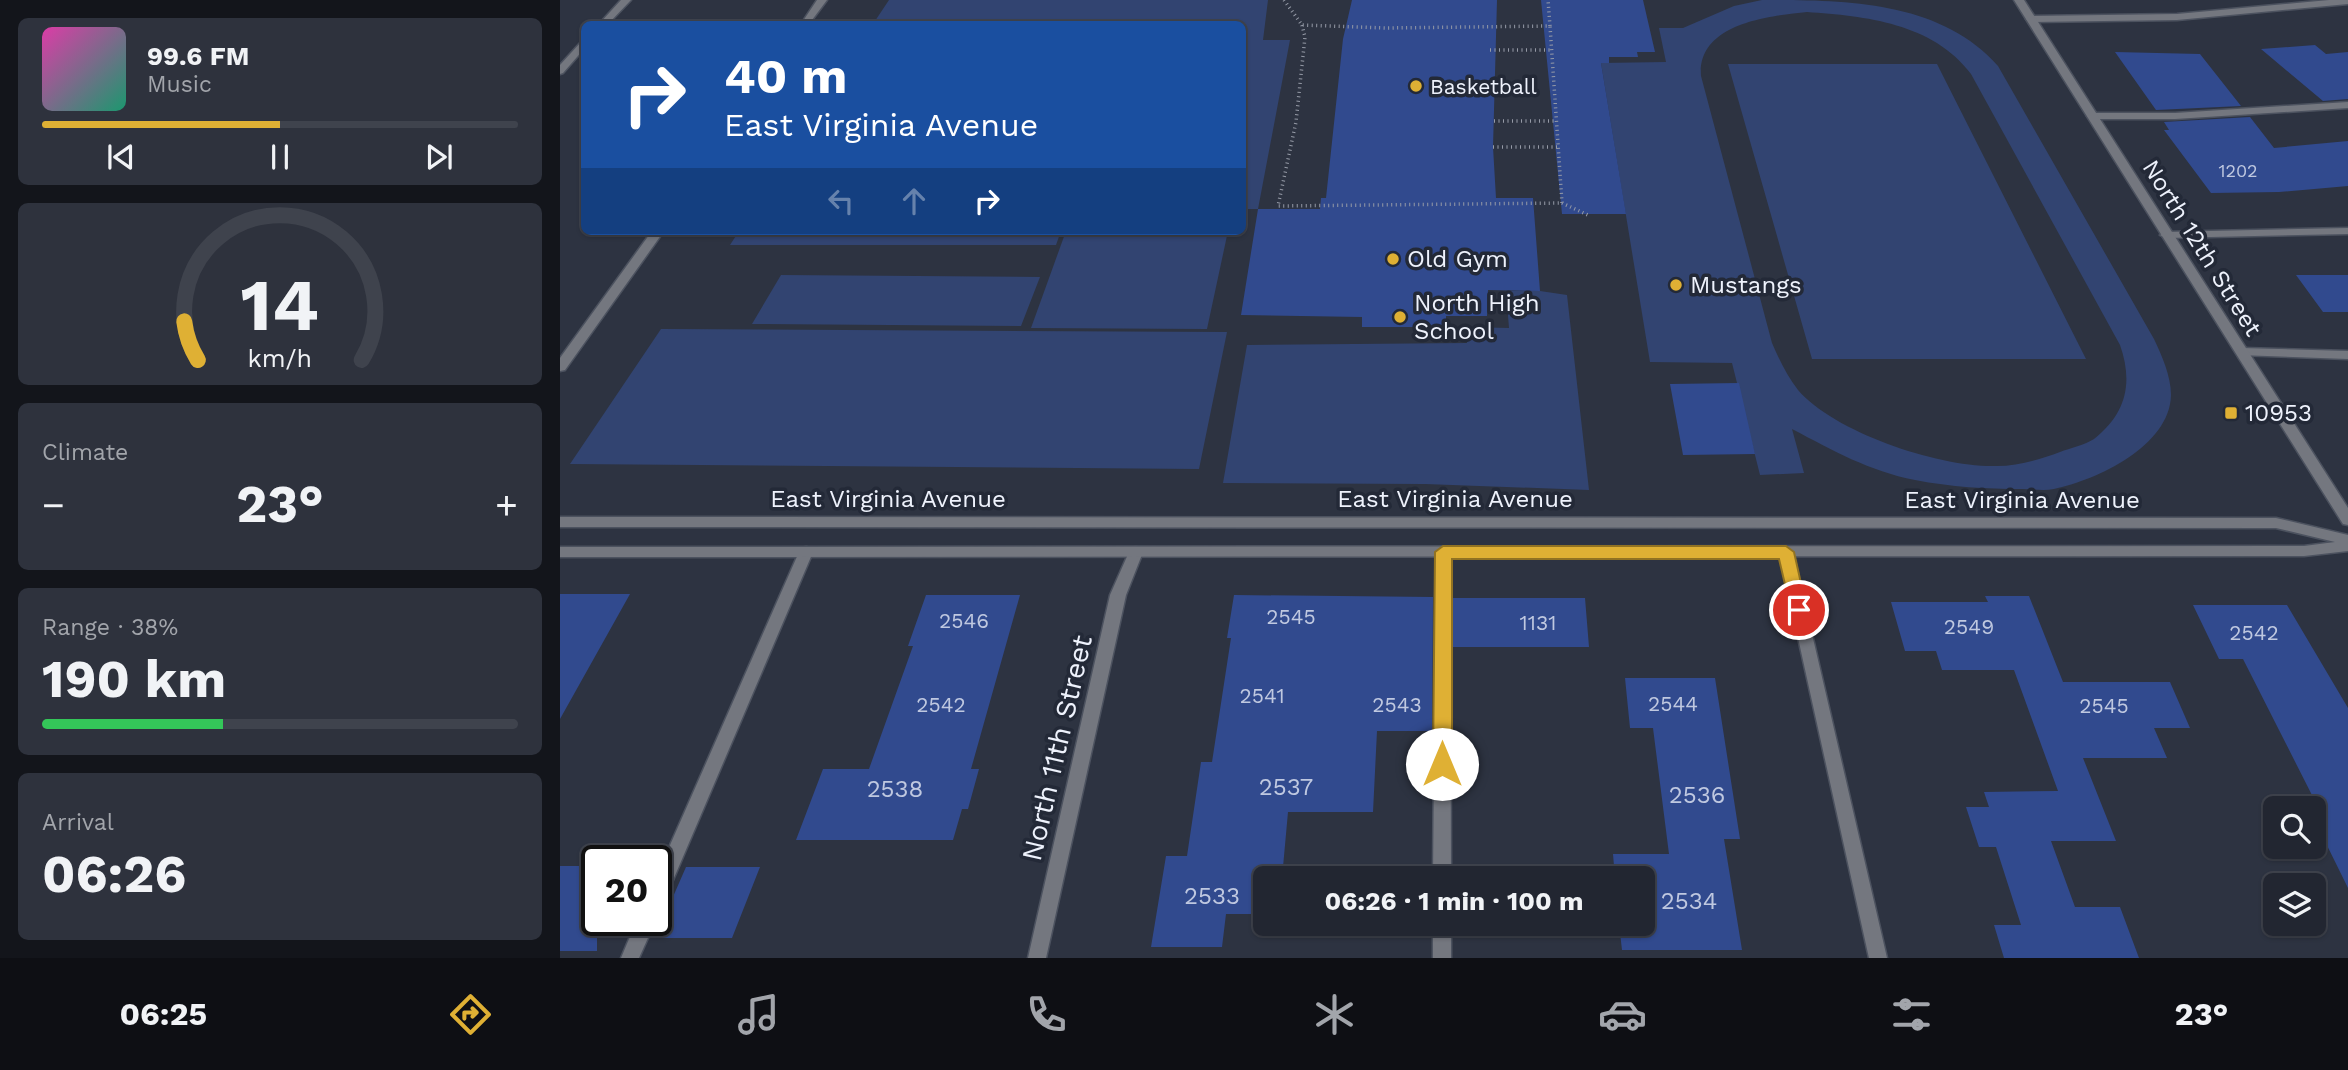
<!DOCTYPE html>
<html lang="en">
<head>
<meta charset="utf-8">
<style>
	body { margin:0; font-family:"Work Sans",sans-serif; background:#2e323d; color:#f1f3f6; height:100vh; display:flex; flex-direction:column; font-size:26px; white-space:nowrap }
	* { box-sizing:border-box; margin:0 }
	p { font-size:23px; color:#a2a5ab }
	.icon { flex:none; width:38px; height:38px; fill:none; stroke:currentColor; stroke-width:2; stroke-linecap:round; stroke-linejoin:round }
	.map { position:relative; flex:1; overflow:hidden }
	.side { display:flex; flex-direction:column; gap:18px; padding:18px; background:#13151b; width:560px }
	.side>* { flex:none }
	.guide { position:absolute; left:21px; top:21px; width:665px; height:214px; border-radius:10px; box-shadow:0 2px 5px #0004,0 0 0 2px #3f434d; background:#1a4fa0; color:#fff; overflow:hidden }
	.controls { position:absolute; left:1703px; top:796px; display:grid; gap:14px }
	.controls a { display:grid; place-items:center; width:63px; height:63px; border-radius:10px; background:#222631; box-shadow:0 2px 5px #0004,0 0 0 2px #3f434d; font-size:35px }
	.speed { position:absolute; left:21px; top:845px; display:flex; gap:14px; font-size:35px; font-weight:700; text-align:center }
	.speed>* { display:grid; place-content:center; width:91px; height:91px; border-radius:50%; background:#222631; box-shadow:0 2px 5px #0004,0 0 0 2px #3f434d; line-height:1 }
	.speed .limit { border:4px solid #111; border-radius:10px; background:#fff; color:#111 }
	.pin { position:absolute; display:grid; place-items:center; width:60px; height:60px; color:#fff; margin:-30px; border:4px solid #fff; border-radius:50%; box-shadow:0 2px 7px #0007 }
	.me { position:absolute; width:77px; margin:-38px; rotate:0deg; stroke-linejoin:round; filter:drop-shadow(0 0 5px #0008) }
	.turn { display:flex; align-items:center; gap:24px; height:147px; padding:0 28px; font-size:32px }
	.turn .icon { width:91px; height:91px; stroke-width:2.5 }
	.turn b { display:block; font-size:49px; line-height:60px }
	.lanes { display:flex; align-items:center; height:66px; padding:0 28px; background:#0003; justify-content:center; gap:35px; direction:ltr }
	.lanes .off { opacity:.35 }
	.big { font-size:52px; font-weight:700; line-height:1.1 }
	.side .tile { flex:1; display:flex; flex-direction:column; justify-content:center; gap:10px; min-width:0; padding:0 24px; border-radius:10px; background:#2e323d }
	.side .dial { align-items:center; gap:0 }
	.dial svg { height:182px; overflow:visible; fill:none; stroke:#3f434d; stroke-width:7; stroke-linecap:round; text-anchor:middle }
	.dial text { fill:#f1f3f6; stroke:none }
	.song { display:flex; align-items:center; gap:21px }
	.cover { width:84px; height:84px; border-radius:10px; background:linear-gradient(135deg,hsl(320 70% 55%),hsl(160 70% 35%)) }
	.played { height:7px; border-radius:4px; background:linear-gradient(90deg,#dfb034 50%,#3f434d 50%) }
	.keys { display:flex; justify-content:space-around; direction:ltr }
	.heat { display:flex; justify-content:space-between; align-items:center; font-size:38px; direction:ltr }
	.charge { height:10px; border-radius:5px; background:linear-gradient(90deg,#34c759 38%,#3f434d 0) }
	.trip { position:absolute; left:693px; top:866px; width:402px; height:70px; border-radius:10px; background:#222631; box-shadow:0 2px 5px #0004,0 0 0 2px #3f434d; font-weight:700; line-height:70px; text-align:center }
	.tabs { display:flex; height:112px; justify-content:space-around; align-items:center; background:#0e0f14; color:#a2a5ab }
	.tabs .icon { width:49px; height:49px }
	.tabs .current { color:#dfb034 }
	.tabs b { font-size:32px; color:#f1f3f6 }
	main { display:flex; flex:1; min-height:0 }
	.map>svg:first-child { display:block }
</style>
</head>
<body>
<main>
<section class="side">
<div class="tile">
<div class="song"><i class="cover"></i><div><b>99.6 FM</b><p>Music</p></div></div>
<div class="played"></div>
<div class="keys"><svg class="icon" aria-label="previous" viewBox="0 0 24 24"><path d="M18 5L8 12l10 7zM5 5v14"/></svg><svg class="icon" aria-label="pause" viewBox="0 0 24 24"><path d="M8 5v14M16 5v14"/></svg><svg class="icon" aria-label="next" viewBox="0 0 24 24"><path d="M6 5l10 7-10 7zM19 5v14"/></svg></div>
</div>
<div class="tile dial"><svg viewBox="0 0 100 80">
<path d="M14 69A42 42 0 1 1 86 69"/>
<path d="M14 69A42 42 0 0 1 8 52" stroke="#dfb034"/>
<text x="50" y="56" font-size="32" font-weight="700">14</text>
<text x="50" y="72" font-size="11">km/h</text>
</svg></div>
<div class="tile"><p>Climate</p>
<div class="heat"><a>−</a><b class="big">23°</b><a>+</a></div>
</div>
<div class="tile"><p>Range · 38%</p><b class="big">190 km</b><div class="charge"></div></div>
<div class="tile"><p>Arrival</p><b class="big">06:26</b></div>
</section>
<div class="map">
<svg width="1788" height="958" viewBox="0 0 1788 958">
	<rect width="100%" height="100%" fill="#2d3341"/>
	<!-- green -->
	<path fill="#324471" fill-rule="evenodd" d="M329 0H708L703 40H730L698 209H683L682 24H313Z
		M1202 0C1283 0 1380 0 1438 66L1594 339C1602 356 1611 376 1611 395 1610 446 1537 480 1494 489 1484 491 1472 489 1462 489 1426 489 1391 487 1355 480 1309 471 1274 451 1232 429L1244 473 1200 475 1172 363 1090 362 1041 63 1106 62 1099 28H1123L1174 6ZM1247 12C1305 16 1373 23 1411 74L1560 345C1573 382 1567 413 1534 439 1525 445 1510 448 1500 452 1481 459 1458 466 1437 466 1381 468 1275 433 1238 390 1227 376 1219 359 1212 343L1141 76C1137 24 1208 16 1247 12Z
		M1168 64H1377L1526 359H1252Z
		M179 231H501L496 245H170Z
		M506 231H668L647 329 471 328Z
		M221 275 480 277 461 326 192 324Z
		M946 291H980L1007 295 1029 490 865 484 663 483 687 345 907 343 906 327 949 328Z
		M101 329 667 332 639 469 10 464Z"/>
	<!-- building -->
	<path fill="#314a8e" d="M792 0H937L933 147 936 198H973L980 291 928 290 927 316H886V327H802V317L681 315 698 209H760L761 198H766L783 39Z
		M981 0H1083L1095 52H1077L1078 57H1049V63H1041L1066 214H1002Z
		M1755 45 1766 54 1788 52V99L1763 101 1701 49Z
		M1555 52 1640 54 1681 106 1596 110Z
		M1690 117 1714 148 1788 141V186L1719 192 1651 193 1604 130H1609L1604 122Z
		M1736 275H1788V312H1763Z
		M1179 383 1195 454 1123 455 1110 384Z
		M0 594H70L0 719Z
		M366 595H460L411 769H419L408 809H402L393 840H236L263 769H309L353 646H348Z
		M674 595 873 597 872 731H817L813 812H728L722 878H705V914H666L662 947H591L606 856H627L641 762H652L671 638H667Z
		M1425 596H1469L1503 682H1610L1630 728H1594L1607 758H1523L1556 841H1491L1515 907H1560L1579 958H1444L1434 925H1461L1436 847H1419L1406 807H1429L1424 792 1498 791 1454 670H1382L1376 651H1345L1331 602H1428Z
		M893 598H1025L1029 647H893Z
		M1633 605H1727L1788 708V888L1754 819V808H1748L1746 805H1757L1683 659H1659Z
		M1065 678H1155L1180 839H1164L1182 950H1062L1059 924H1083V878H1055L1053 854H1109L1093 728H1070Z
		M0 866H37V951H0Z
		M126 867H200L172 938H95Z"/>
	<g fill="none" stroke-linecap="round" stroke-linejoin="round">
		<defs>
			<path id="service" d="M61 0H71L48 24H39Z
				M24 41V49L3 73 0 74V65L21 42Z
				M1788 102V108L1615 119H1532L1527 116 1532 113H1615Z
				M1682 348 1788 351V359L1678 355 1676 352Z
				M246 547 251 548 253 552 105 899 102 905 96 907V877L239 552 241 548Z
				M883 547 888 548 890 552 891 878H873L876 552 878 548Z
				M77 920H96L79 958H61Z
				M873 924H891V958H873Z"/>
			<path id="minor" d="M257 0H267L249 24H241Z
				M1769 0H1788V4L1617 20 1471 22 1466 19 1471 16 1617 14Z
				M1788 228V234L1606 238 1600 235 1606 232Z
				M92 231H104L5 370 0 371V358Z
				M576 547 581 548 583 552 566 595 486 958H468L550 595 569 552 571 548Z
				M1226 547 1231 548 1233 552 1327 958H1309L1219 552 1221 548Z"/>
			<path id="tertiary" d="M1454 0H1464L1788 508V525L1783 524Z
				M0 517 1716 518 1788 535V551L1744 556 0 557V547L1744 546 1775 542 1716 528 0 527Z"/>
		</defs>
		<!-- service casing -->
		<use href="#service" stroke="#4c525f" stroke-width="3"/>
		<!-- minor casing -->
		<use href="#minor" stroke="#4c525f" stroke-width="3"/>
		<!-- tertiary casing -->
		<use href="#tertiary" stroke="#4c525f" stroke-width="3"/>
		<!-- path -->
		<path stroke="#969ba7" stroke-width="3.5" stroke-dasharray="1 3.5" stroke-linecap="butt" d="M724 0 742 25 826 28 990 26 988 0
			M742 25 745 37 736 122 718 206 1002 203 990 26
			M930 50H991
			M934 121H997
			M933 147H999
			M1002 203 1030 216"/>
		<!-- service -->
		<use href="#service" fill="#74777f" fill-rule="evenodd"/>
		<!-- minor -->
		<use href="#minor" fill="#74777f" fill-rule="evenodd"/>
		<!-- tertiary -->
		<use href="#tertiary" fill="#74777f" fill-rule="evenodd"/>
	</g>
	<!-- route -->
	<path fill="#dfb034" stroke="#917222" stroke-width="2" d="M883 546H1226L1234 552 1247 610 1245 614H1232L1219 559H892V764L889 770 882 772 876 770 873 764 875 552Z"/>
	<!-- markers -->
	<g fill="#dfb034" stroke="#232937" stroke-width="2.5">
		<circle cx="856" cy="86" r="7"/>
		<circle cx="833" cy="259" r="7"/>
		<circle cx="1116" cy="285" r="7"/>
		<circle cx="840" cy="317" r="7"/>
		<rect x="1664" y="406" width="14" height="14" rx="3.5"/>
	</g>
	<g text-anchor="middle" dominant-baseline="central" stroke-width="7" stroke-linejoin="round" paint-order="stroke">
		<!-- far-number labels -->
		<g font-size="18" fill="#bfc8e0">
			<text x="1678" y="170">1202</text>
		</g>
		<!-- far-poi labels -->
		<g font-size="21" fill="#eef2fc" stroke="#232937" text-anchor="start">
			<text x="870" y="86">Basketball</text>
		</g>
		<!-- number labels -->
		<g font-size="21" fill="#bfc8e0">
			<text x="731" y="616">2545</text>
			<text x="404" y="620">2546</text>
			<text x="978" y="622">1131</text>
			<text x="1409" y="626">2549</text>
			<text x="1694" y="632">2542</text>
			<text x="702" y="695">2541</text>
			<text x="1113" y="703">2544</text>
			<text x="381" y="704">2542</text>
			<text x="837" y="704">2543</text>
			<text x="1544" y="705">2545</text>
		</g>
		<!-- street labels -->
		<g font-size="24" fill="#eef2fc" stroke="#232937">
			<text transform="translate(1642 248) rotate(58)">North 12th Street</text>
			<text x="328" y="499">East Virginia Avenue</text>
			<text x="895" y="499">East Virginia Avenue</text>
			<text x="1462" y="500">East Virginia Avenue</text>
		</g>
		<!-- poi labels -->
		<g font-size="24" fill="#eef2fc" stroke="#232937" text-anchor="start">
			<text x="847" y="259">Old Gym</text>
			<text x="1130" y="285">Mustangs</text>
			<text x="854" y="303">North High<tspan x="854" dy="28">School</tspan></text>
			<text x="1685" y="413">10953</text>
		</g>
		<!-- near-number labels -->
		<g font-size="24" fill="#bfc8e0">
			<text x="726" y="787">2537</text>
			<text x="335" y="789">2538</text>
			<text x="1137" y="795">2536</text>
			<text x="652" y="896">2533</text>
			<text x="1129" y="901">2534</text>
		</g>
		<!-- near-street labels -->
		<g font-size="28" fill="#eef2fc" stroke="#232937">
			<text transform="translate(497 748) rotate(-77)">North 11th Street</text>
		</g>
	</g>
</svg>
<div class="controls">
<a><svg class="icon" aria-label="search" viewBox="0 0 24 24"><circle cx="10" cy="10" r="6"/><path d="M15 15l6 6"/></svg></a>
<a><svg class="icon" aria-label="layers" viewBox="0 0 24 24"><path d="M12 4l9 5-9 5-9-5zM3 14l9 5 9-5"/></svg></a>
</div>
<div class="speed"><div class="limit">20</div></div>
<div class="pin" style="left:1239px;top:610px;background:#d93025"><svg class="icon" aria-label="arrive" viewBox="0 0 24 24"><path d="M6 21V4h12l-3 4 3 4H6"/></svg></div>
<svg class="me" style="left:882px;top:764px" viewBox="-20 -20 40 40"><circle r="19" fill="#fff"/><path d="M0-13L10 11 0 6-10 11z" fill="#dfb034"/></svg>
<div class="trip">06:26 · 1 min · 100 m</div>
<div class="guide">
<div class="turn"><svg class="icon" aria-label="right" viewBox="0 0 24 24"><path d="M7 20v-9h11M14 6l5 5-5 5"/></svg><div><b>40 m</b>East Virginia Avenue</div></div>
<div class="lanes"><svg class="icon off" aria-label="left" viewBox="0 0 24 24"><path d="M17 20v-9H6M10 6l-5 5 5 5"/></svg><svg class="icon off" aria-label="ahead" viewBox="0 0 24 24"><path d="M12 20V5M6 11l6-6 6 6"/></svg><svg class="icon" aria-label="right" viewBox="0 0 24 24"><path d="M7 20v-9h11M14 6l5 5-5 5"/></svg></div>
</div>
</div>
</main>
<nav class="tabs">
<b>06:25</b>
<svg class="icon current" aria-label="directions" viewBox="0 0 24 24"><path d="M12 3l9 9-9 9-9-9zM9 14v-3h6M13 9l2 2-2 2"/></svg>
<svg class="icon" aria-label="music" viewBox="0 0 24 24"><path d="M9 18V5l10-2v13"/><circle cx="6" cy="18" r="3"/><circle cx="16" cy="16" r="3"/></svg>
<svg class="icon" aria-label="phone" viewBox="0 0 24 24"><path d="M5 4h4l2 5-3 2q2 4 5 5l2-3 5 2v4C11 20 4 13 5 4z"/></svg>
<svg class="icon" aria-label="climate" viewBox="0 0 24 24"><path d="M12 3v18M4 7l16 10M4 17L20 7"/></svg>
<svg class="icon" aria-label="car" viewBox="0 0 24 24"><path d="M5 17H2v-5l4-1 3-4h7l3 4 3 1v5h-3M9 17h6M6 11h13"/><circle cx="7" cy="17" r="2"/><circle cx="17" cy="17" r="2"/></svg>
<svg class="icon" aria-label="filters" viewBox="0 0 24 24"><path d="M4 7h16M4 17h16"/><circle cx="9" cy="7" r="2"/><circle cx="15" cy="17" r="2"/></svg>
<b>23°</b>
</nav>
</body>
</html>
